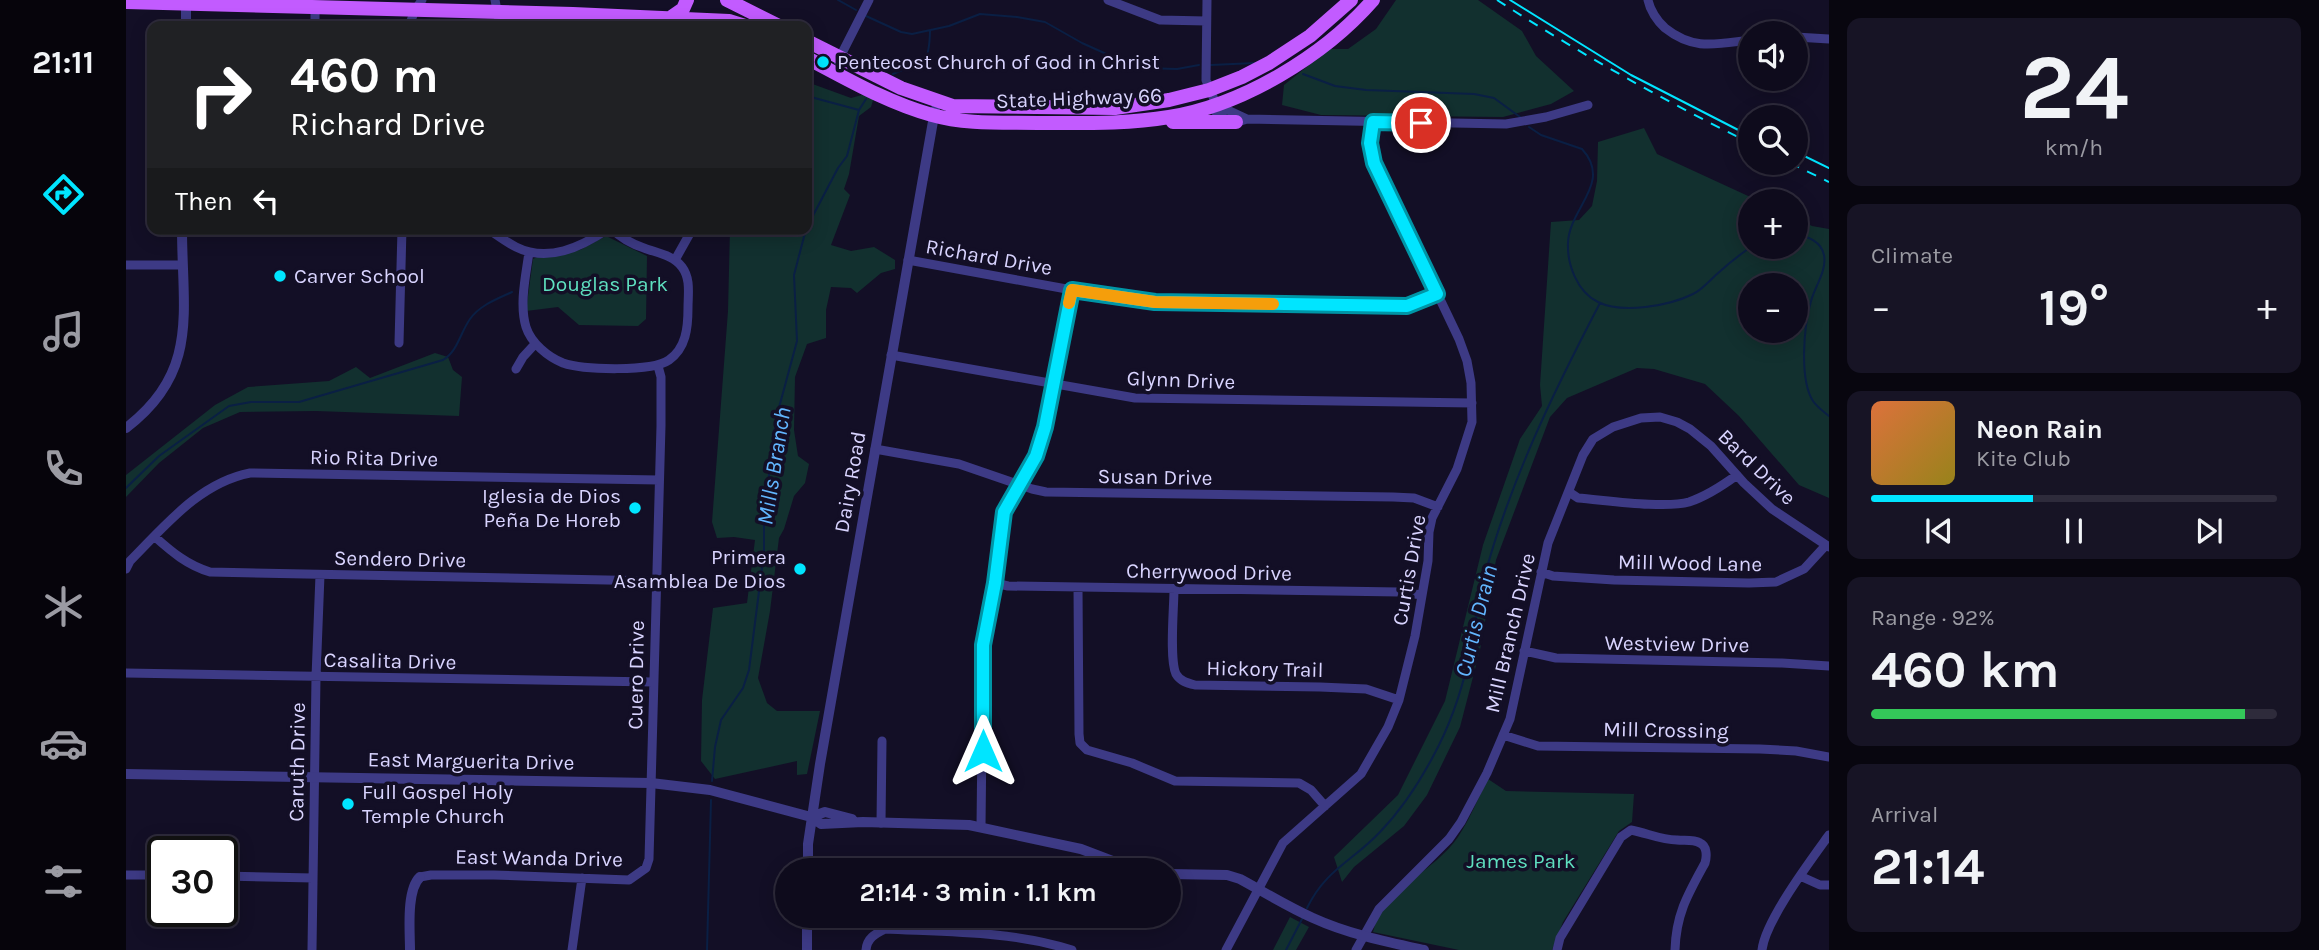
<!DOCTYPE html>
<html lang="en">
<head>
<meta charset="utf-8">
<style>
	body { margin:0; font-family:Karla,sans-serif; background:#171425; color:#f1f3f6; height:100vh; display:flex; flex-direction:column; font-size:26px; white-space:nowrap }
	* { box-sizing:border-box; margin:0 }
	p { font-size:23px; color:#9b9ba3 }
	.icon { flex:none; width:38px; height:38px; fill:none; stroke:currentColor; stroke-width:2; stroke-linecap:round; stroke-linejoin:round }
	.map { position:relative; flex:1; overflow:hidden }
	.panel { display:flex; flex-direction:column; gap:18px; padding:18px; background:#08060f; width:490px }
	.panel>* { flex:none }
	.top-card { position:absolute; left:21px; top:21px; width:665px; height:214px; border-radius:14px; box-shadow:0 4px 18px #0003,0 0 0 2px #2e2b3b; background:#202124; color:#fff; overflow:hidden }
	.buttons { position:absolute; left:1612px; top:21px; display:grid; gap:14px }
	.buttons a { display:grid; place-items:center; width:70px; height:70px; border-radius:50%; background:#0e0b1c; box-shadow:0 4px 18px #0003,0 0 0 2px #2e2b3b; font-size:35px }
	.speed { position:absolute; left:21px; top:836px; display:flex; gap:14px; font-size:35px; font-weight:700; text-align:center }
	.speed>* { display:grid; place-content:center; width:91px; height:91px; border-radius:50%; background:#0e0b1c; box-shadow:0 4px 18px #0003,0 0 0 2px #2e2b3b; line-height:1 }
	.speed .limit { border:4px solid #111; border-radius:10px; background:#fff; color:#111 }
	.pin { position:absolute; display:grid; place-items:center; width:60px; height:60px; color:#fff; margin:-30px; border:4px solid #fff; border-radius:50%; box-shadow:0 2px 7px #0007 }
	.me { position:absolute; width:77px; margin:-38px; rotate:0deg; stroke-linejoin:round; filter:drop-shadow(0 0 5px #0008) }
	.turn { display:flex; align-items:center; gap:24px; height:147px; padding:0 28px; font-size:32px }
	.turn .icon { width:91px; height:91px; stroke-width:2.5 }
	.turn b { display:block; font-size:49px; line-height:60px }
	.then { display:flex; align-items:center; height:66px; padding:0 28px; background:#0003; gap:14px; font-size:26px }
	.big { font-size:52px; font-weight:700; line-height:1.1 }
	.panel .widget { flex:1; display:flex; flex-direction:column; justify-content:center; gap:10px; min-width:0; padding:0 24px; border-radius:14px; background:#171425 }
	.panel .dial { align-items:center; gap:0 }
	.dial b { font-size:91px; line-height:1 }
	.song { display:flex; align-items:center; gap:21px }
	.cover { width:84px; height:84px; border-radius:10px; background:linear-gradient(135deg,hsl(20 70% 55%),hsl(50 70% 35%)) }
	.played { height:7px; border-radius:4px; background:linear-gradient(90deg,#00e5ff 40%,#2e2b3b 40%) }
	.keys { display:flex; justify-content:space-around; direction:ltr }
	.heat { display:flex; justify-content:space-between; align-items:center; font-size:38px; direction:ltr }
	.charge { height:10px; border-radius:5px; background:linear-gradient(90deg,#34c759 92%,#2e2b3b 0) }
	.trip { position:absolute; left:649px; top:858px; width:406px; height:70px; border-radius:35px; background:#0e0b1c; box-shadow:0 4px 18px #0003,0 0 0 2px #2e2b3b; font-weight:700; line-height:70px; text-align:center }
	main { display:flex; flex:1; min-height:0 }
	.tabs { display:flex; flex-direction:column; width:126px; justify-content:space-around; align-items:center; background:#06040b; color:#9b9ba3 }
	.tabs .icon { width:49px; height:49px }
	.tabs .on { color:#00e5ff }
	.tabs b { font-size:32px; color:#f1f3f6 }
	.map>svg:first-child { display:block }
</style>
</head>
<body>
<main>
<nav class="tabs">
<b>21:11</b>
<svg class="icon on" aria-label="directions" viewBox="0 0 24 24"><path d="M12 3l9 9-9 9-9-9zM9 14v-3h6M13 9l2 2-2 2"/></svg>
<svg class="icon" aria-label="music" viewBox="0 0 24 24"><path d="M9 18V5l10-2v13"/><circle cx="6" cy="18" r="3"/><circle cx="16" cy="16" r="3"/></svg>
<svg class="icon" aria-label="phone" viewBox="0 0 24 24"><path d="M5 4h4l2 5-3 2q2 4 5 5l2-3 5 2v4C11 20 4 13 5 4z"/></svg>
<svg class="icon" aria-label="climate" viewBox="0 0 24 24"><path d="M12 3v18M4 7l16 10M4 17L20 7"/></svg>
<svg class="icon" aria-label="car" viewBox="0 0 24 24"><path d="M5 17H2v-5l4-1 3-4h7l3 4 3 1v5h-3M9 17h6M6 11h13"/><circle cx="7" cy="17" r="2"/><circle cx="17" cy="17" r="2"/></svg>
<svg class="icon" aria-label="filters" viewBox="0 0 24 24"><path d="M4 7h16M4 17h16"/><circle cx="9" cy="7" r="2"/><circle cx="15" cy="17" r="2"/></svg>
</nav>
<div class="map">
<svg width="1703" height="950" viewBox="0 0 1703 950">
	<rect width="100%" height="100%" fill="#130f26"/>
	<!-- green -->
	<path fill="#12302f" fill-rule="evenodd" d="M1270 0H1352L1396 31 1410 56 1448 91 1425 104 1377 117 1195 115 1156 105 1158 85 1203 49H1222L1250 29Z
		M681 82 725 98 736 95 748 97 745 107 733 116 723 174 718 189 724 195 705 245 725 251 748 247 769 260V269L755 273 731 293 725 288 705 287 700 310V338L681 344 669 377 668 430 672 456 683 464 679 483 668 496 658 529 653 538 644 611 632 678 641 703 651 711H694L681 774 671 775V761L589 779 575 761 576 700 587 608 621 603 629 540 608 537 591 538 586 522 602 311 604 229H681Z
		M1518 128 1531 154 1633 201H1624V247H1670V218L1686 226 1703 229V498L1673 485 1613 416 1579 384 1528 369 1511 368 1441 398 1424 417 1370 560 1354 650 1334 727 1301 795 1278 826 1228 867 1216 882 1208 857 1272 795 1319 701 1357 545 1394 439 1416 406 1414 385 1425 222 1453 220 1466 206 1471 181 1472 142ZM1670 285V331H1624V285Z
		M480 236 521 256 520 319 512 326 453 325 432 307 400 311 407 259 411 257 454 250Z
		M309 353 322 357 327 370 336 377 333 416 190 411 114 412 77 428 33 463 0 497V475L89 405 122 387 203 381 230 367 244 378Z
		M1362 779 1380 791 1508 794 1506 822 1493 831 1437 922 1426 950H1333L1247 932C1255 892 1310 870 1332 837 1344 819 1352 798 1362 779Z
		M1164 917 1183 927 1170 950H1147Z"/>
	<g fill="none" stroke-linecap="round" stroke-linejoin="round">
		<!-- stream -->
		<path stroke="#0a1f44" stroke-width="2" d="M712 0 730 10
			M740 16 775 32 786 34 823 26 854 14 891 17 919 22 956 43 996 61 1016 68 1051 69 1073 65
			M1085 65 1129 63
			M767 74C796 60 803 70 804 31
			M1177 74 1209 86 1240 90 1348 94 1368 98 1394 117
			M681 96 733 110
			M1403 127 1415 135 1456 149C1487 183 1443 208 1442 243 1441 264 1451 292 1472 302 1496 314 1543 306 1567 294 1576 290 1584 280 1591 274 1602 264 1613 255 1625 247
			M681 227 712 168 721 156 733 110 740 99
			M1670 234C1682 237 1695 241 1698 255 1701 271 1689 286 1685 301 1678 325 1673 379 1687 401 1691 407 1698 412 1703 416
			M0 488 33 456 103 406 125 402H173L317 360C332 351 334 333 344 319 354 305 371 299 386 292
			M586 781 589 747 595 720 617 688 623 670 638 552V525L645 455 651 415 671 341 668 275 680 229
			M1181 908C1200 869 1227 861 1254 832 1279 806 1297 777 1313 745 1329 713 1339 679 1346 644 1350 624 1351 602 1357 582 1383 483 1427 393 1474 303
			M581 950 585 800
			M1160 950 1176 919"/>
		<!-- minor -->
		<path stroke="#3d3a85" stroke-width="9" d="M369 0 374 26
			M982 0 1034 20 1080 21
			M1081 0 1080 80 1090 104 1089 111C1098 121 1108 124 1121 119L1380 124 1420 117 1462 105
			M1522 0C1524 10 1531 21 1539 28 1568 51 1590 44 1624 40
			M189 26V7
			M283 26 289 10 296 0
			M1670 37 1703 39
			M712 61 743 0
			M1091 105 1121 119
			M362 229C371 235 380 242 390 247 422 263 455 247 482 229
			M403 252C400 275 393 304 400 327 405 343 422 357 437 363 457 370 526 372 543 360 560 348 562 328 562 308 562 294 565 279 556 267 547 255 531 253 518 248 506 244 495 238 486 229
			M549 260 563 235V229
			M782 260 946 290 1029 302 1281 306 1311 294
			M0 265H56
			M273 343 276 229
			M765 355 1009 398 1346 403
			M390 369 397 357 409 344
			M749 449 833 464 906 489 920 492 1267 497 1288 498 1312 507
			M1443 492 1452 498C1479 500 1539 509 1563 502 1581 496 1596 486 1611 475
			M29 537C46 552 61 565 84 572L530 581
			M0 569 4 561C39 526 73 483 124 473L533 480
			M1415 572 1427 576 1488 580 1623 583 1650 582 1678 569 1700 545
			M869 583 882 586 1273 592 1296 595
			M952 587 953 734 954 743 961 750 1006 763 1049 781 1173 783 1185 790 1199 806
			M1048 589C1048 608 1043 659 1050 674 1054 681 1061 683 1069 685L1194 687 1240 689 1273 700
			M1398 651 1430 658 1656 663 1703 666
			M0 673 527 682
			M1377 735 1412 746 1634 749 1670 751 1703 757
			M755 823 756 741
			M855 827 857 645 869 583 875 526 878 512 910 456 919 427 946 290
			M0 875H37
			M96 876 187 878
			M1674 876 1694 885H1703
			M294 877 305 875H368L503 880 520 868 523 859 535 426V377L532 366
			M186 950 190 677 194 575
			M446 950 456 878
			M740 950C741 938 749 934 759 929 822 932 886 931 946 950
			M1100 950 1157 843 1235 774 1262 727 1273 700 1289 636 1302 561 1303 532 1306 518 1331 469 1346 422 1345 383 1341 361 1333 339 1249 163 1244 143 1247 122
			M1230 950 1253 909 1323 839 1335 822 1361 773 1384 719 1422 543 1457 455 1467 439 1487 427 1515 418 1534 417 1551 422 1564 429 1585 446 1618 483 1646 509 1703 547
			M1431 950 1434 938 1495 837 1505 830C1521 833 1535 840 1551 840 1558 841 1567 839 1574 843 1581 846 1581 856 1579 863 1562 894 1550 914 1549 950
			M1636 950C1639 921 1685 860 1703 835"/>
		<!-- tertiary -->
		<path stroke="#3d3a85" stroke-width="10" d="M60 26V3
			M0 428C74 372 56 311 56 229
			M0 774 525 783 584 790 685 817 695 824 737 822 843 825 955 849 1010 870
			M685 817 699 812 726 819
			M682 870V844L694 764 809 110
			M1043 874 1101 875 1114 879C1138 892 1162 907 1187 918 1222 934 1261 942 1298 950
			M284 950C284 932 280 890 294 877
			M681 950V915"/>
		<!-- primary -->
		<path stroke="#c25bff" stroke-width="14" d="M601 0 653 26
			M0 2 447 14 603 21 619 26
			M544 18 557 9 561 0
			M681 41 775 88 827 106 989 108 1043 100 1083 90 1116 77 1143 63 1184 36 1225 0
			M681 58C721 79 762 103 806 115 841 125 880 122 917 123 959 123 1002 124 1043 117 1117 105 1198 56 1247 0
			M1047 122H1110"/>
		<!-- tram -->
		<path stroke="#00e5ff" stroke-width="2" d="M1384 0 1505 75 1624 136
			M1670 152 1703 168"/>
		<!-- rail -->
		<path stroke="#00e5ff" stroke-width="2" stroke-dasharray="10 9" stroke-linecap="butt" d="M1371 0C1453 53 1537 100 1624 143
			M1664 163 1703 182"/>
	</g>
	<g fill="none" stroke-linecap="round" stroke-linejoin="round">
		<defs>
			<path id="route" d="M857 751V645L869 583 878 512 910 456 919 427 946 290 1029 302 1281 306 1311 294 1248 163 1244 143 1247 122 1295 123"/>
		</defs>
		<!-- route casing -->
		<use href="#route" stroke="#0095a6" stroke-width="18"/>
		<!-- route -->
		<use href="#route" stroke="#00e5ff" stroke-width="12"/>
		<!-- slow -->
		<path stroke="#f59e0b" stroke-width="12" d="M943 303 946 290 1029 302 1147 304"/>
	</g>
	<!-- markers -->
	<g fill="#00e5ff" stroke="#130f26" stroke-width="2.5">
		<circle cx="697" cy="62" r="7"/>
		<circle cx="154" cy="276" r="7"/>
		<circle cx="509" cy="508" r="7"/>
		<circle cx="674" cy="569" r="7"/>
		<circle cx="222" cy="804" r="7"/>
	</g>
	<g text-anchor="middle" dominant-baseline="central" stroke-width="7" stroke-linejoin="round" paint-order="stroke">
		<!-- poi labels -->
		<g font-size="21" fill="#d9d4ff" stroke="#130f26" text-anchor="start">
			<text x="711" y="62">Pentecost Church of God in Christ</text>
			<text x="168" y="276">Carver School</text>
			<text x="495" y="496" text-anchor="end">Iglesia de Dios<tspan x="495" dy="24">Peña De Horeb</tspan></text>
			<text x="660" y="557" text-anchor="end">Primera<tspan x="660" dy="24">Asamblea De Dios</tspan></text>
			<text x="236" y="792">Full Gospel Holy<tspan x="236" dy="24">Temple Church</tspan></text>
		</g>
		<!-- street labels -->
		<g font-size="21" fill="#d9d4ff" stroke="#130f26">
			<text transform="translate(953 98) rotate(-2)">State Highway 66</text>
			<text transform="translate(863 257) rotate(10)">Richard Drive</text>
			<text transform="translate(1055 380) rotate(2)">Glynn Drive</text>
			<text transform="translate(248 458) rotate(1)">Rio Rita Drive</text>
			<text transform="translate(1631 467) rotate(44)">Bard Drive</text>
			<text transform="translate(1029 477) rotate(1)">Susan Drive</text>
			<text transform="translate(724 482) rotate(-80)">Dairy Road</text>
			<text transform="translate(274 559) rotate(1)">Sendero Drive</text>
			<text transform="translate(1564 563) rotate(1)">Mill Wood Lane</text>
			<text transform="translate(1283 570) rotate(-80)">Curtis Drive</text>
			<text transform="translate(1083 572) rotate(1)">Cherrywood Drive</text>
			<text transform="translate(1384 633) rotate(-77)">Mill Branch Drive</text>
			<text transform="translate(1551 644) rotate(1)">Westview Drive</text>
			<text transform="translate(264 661) rotate(1)">Casalita Drive</text>
			<text transform="translate(1139 669) rotate(1)">Hickory Trail</text>
			<text transform="translate(510 675) rotate(-89)">Cuero Drive</text>
			<text transform="translate(1540 730) rotate(1)">Mill Crossing</text>
			<text transform="translate(345 761) rotate(1)">East Marguerita Drive</text>
			<text transform="translate(171 762) rotate(-89)">Caruth Drive</text>
			<text transform="translate(413 858) rotate(1)">East Wanda Drive</text>
		</g>
		<!-- park labels -->
		<g font-size="21" fill="#5fe0c0" stroke="#130f26">
			<text x="479" y="284">Douglas Park</text>
			<text x="1395" y="861">James Park</text>
		</g>
		<!-- water labels -->
		<g font-size="23" font-style="italic" fill="#62b6ff" stroke="#130f26">
			<text transform="translate(648 466) rotate(-81)">Mills Branch</text>
			<text transform="translate(1350 621) rotate(-76)">Curtis Drain</text>
		</g>
	</g>
</svg>
<div class="buttons">
<a><svg class="icon" aria-label="sound" viewBox="0 0 24 24"><path d="M4 9h4l5-4v14l-5-4H4zM17 9q2 3 0 6"/></svg></a>
<a><svg class="icon" aria-label="search" viewBox="0 0 24 24"><circle cx="10" cy="10" r="6"/><path d="M15 15l6 6"/></svg></a>
<a>+</a>
<a>−</a>
</div>
<div class="speed"><div class="limit">30</div></div>
<div class="pin" style="left:1295px;top:123px;background:#d93025"><svg class="icon" aria-label="arrive" viewBox="0 0 24 24"><path d="M6 21V4h12l-3 4 3 4H6"/></svg></div>
<svg class="me" style="left:857px;top:751px" viewBox="-20 -20 40 40"><path d="M0-17L14 15 0 8-14 15z" fill="#00e5ff" stroke="#fff" stroke-width="4"/></svg>
<div class="trip">21:14 · 3 min · 1.1 km</div>
<div class="top-card">
<div class="turn"><svg class="icon" aria-label="right" viewBox="0 0 24 24"><path d="M7 20v-9h11M14 6l5 5-5 5"/></svg><div><b>460 m</b>Richard Drive</div></div>
<div class="then">Then<svg class="icon" aria-label="left" viewBox="0 0 24 24"><path d="M17 20v-9H6M10 6l-5 5 5 5"/></svg></div>
</div>
</div>
<section class="panel">
<div class="widget dial"><b>24</b><p>km/h</p></div>
<div class="widget"><p>Climate</p>
<div class="heat"><a>−</a><b class="big">19°</b><a>+</a></div>
</div>
<div class="widget">
<div class="song"><i class="cover"></i><div><b>Neon Rain</b><p>Kite Club</p></div></div>
<div class="played"></div>
<div class="keys"><svg class="icon" aria-label="previous" viewBox="0 0 24 24"><path d="M18 5L8 12l10 7zM5 5v14"/></svg><svg class="icon" aria-label="pause" viewBox="0 0 24 24"><path d="M8 5v14M16 5v14"/></svg><svg class="icon" aria-label="next" viewBox="0 0 24 24"><path d="M6 5l10 7-10 7zM19 5v14"/></svg></div>
</div>
<div class="widget"><p>Range · 92%</p><b class="big">460 km</b><div class="charge"></div></div>
<div class="widget"><p>Arrival</p><b class="big">21:14</b></div>
</section>
</main>
</body>
</html>
